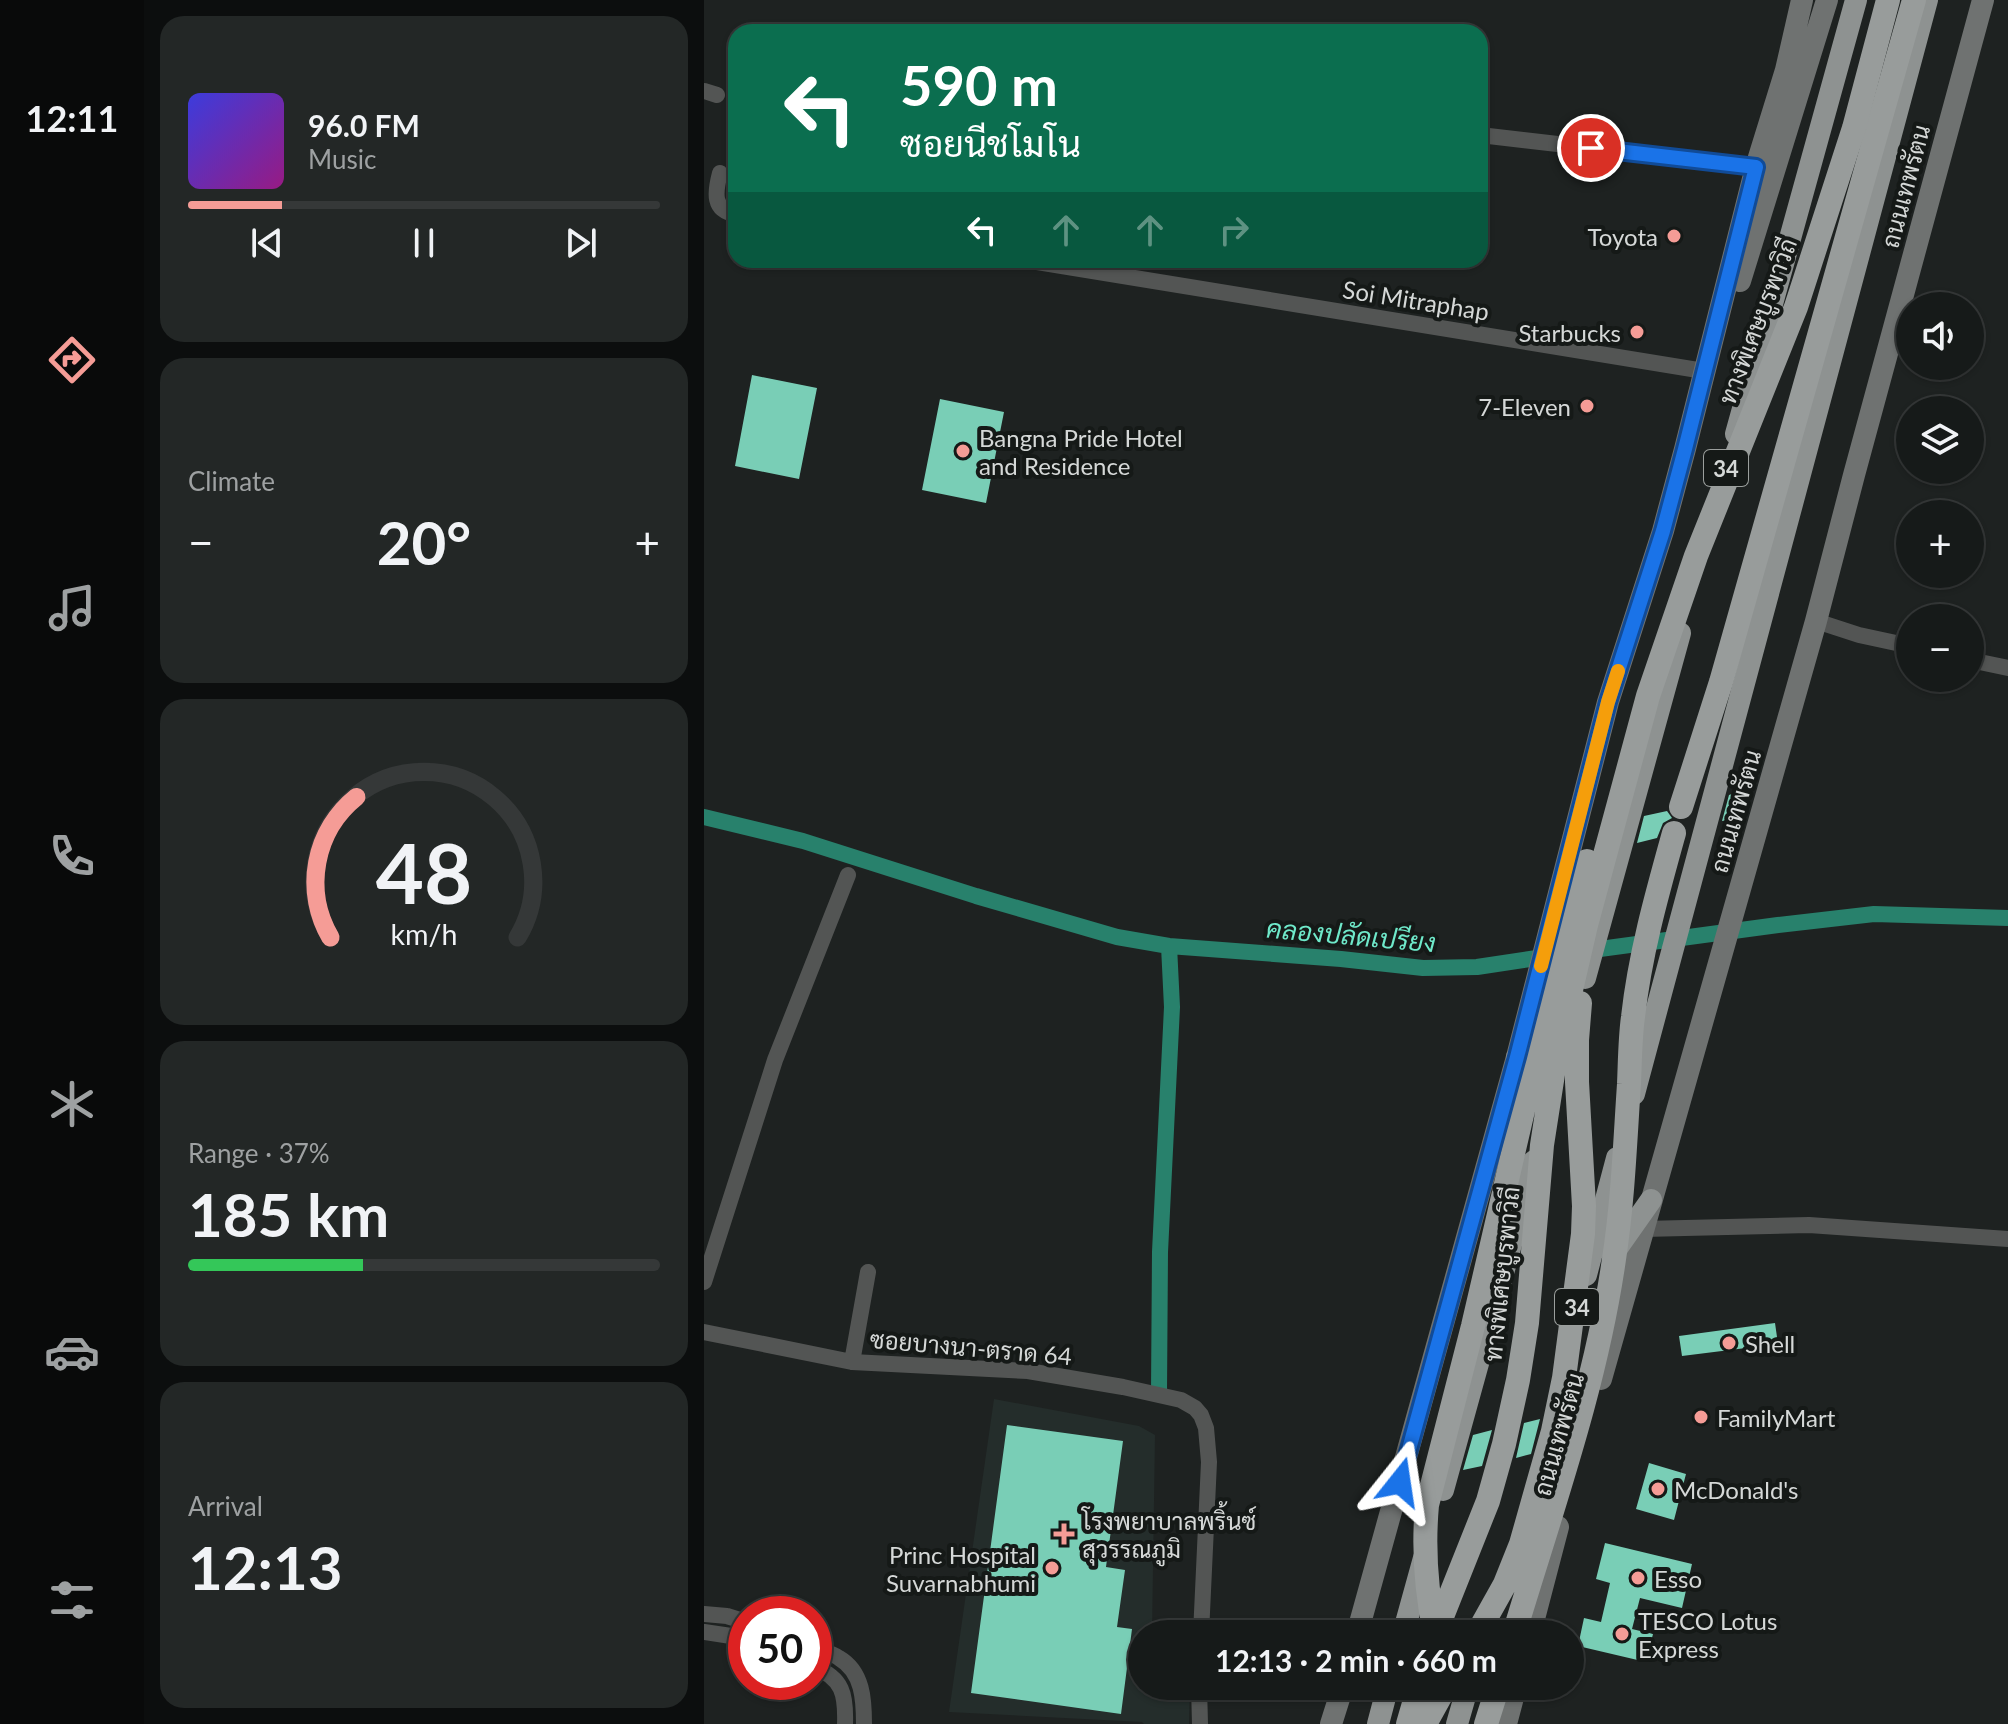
<!DOCTYPE html>
<html lang="en">
<head>
<meta charset="utf-8">
<style>
	body { margin:0; font-family:Lato,Sarabun,sans-serif; background:#232726; color:#f1f3f6; height:100vh; display:flex; flex-direction:column; font-size:30px; white-space:nowrap }
	* { box-sizing:border-box; margin:0 }
	p { font-size:26px; color:#9ea1a2 }
	.icon { flex:none; width:44px; height:44px; fill:none; stroke:currentColor; stroke-width:2; stroke-linecap:round; stroke-linejoin:round }
	.map { position:relative; flex:1; overflow:hidden }
	.drawer { display:flex; flex-direction:column; gap:16px; padding:16px; background:#0c0e0e; width:560px }
	.drawer>* { flex:none }
	.hud { position:absolute; left:24px; top:24px; width:760px; height:244px; border-radius:24px; box-shadow:0 2px 6px #0004,0 0 0 2px #353838; background:#0b6e4f; color:#fff; overflow:hidden }
	.fabs { position:absolute; left:1192px; top:292px; display:grid; gap:16px }
	.fabs a { display:grid; place-items:center; width:88px; height:88px; border-radius:50%; background:#161a19; box-shadow:0 2px 6px #0004,0 0 0 2px #353838; font-size:40px }
	.speed { position:absolute; left:24px; top:1596px; display:flex; gap:16px; font-size:40px; font-weight:700; text-align:center }
	.speed>* { display:grid; place-content:center; width:104px; height:104px; border-radius:50%; background:#161a19; box-shadow:0 2px 6px #0004,0 0 0 2px #353838; line-height:1 }
	.speed .limit { border:12px solid #d22; background:#fff; color:#111 }
	.pin { position:absolute; display:grid; place-items:center; width:68px; height:68px; color:#fff; margin:-34px; border:4px solid #fff; border-radius:50%; box-shadow:0 2px 8px #0007 }
	.me { position:absolute; width:88px; margin:-44px; rotate:15deg; stroke-linejoin:round; filter:drop-shadow(0 0 6px #0008) }
	.turn { display:flex; align-items:center; gap:28px; height:168px; padding:0 40px; font-size:36px }
	.turn .icon { width:104px; height:104px; stroke-width:2.5 }
	.turn b { display:block; font-size:56px; line-height:68px }
	.lanes { display:flex; align-items:center; height:76px; padding:0 40px; background:#0003; justify-content:center; gap:40px; direction:ltr }
	.lanes .off { opacity:.35 }
	.big { font-size:60px; font-weight:700; line-height:1.1 }
	.drawer .card { flex:1; display:flex; flex-direction:column; justify-content:center; gap:12px; min-width:0; padding:0 28px; border-radius:24px; background:#232726 }
	.drawer .dial { align-items:center; gap:0 }
	.dial svg { height:208px; overflow:visible; fill:none; stroke:#353838; stroke-width:7; stroke-linecap:round; text-anchor:middle }
	.dial text { fill:#f1f3f6; stroke:none }
	.song { display:flex; align-items:center; gap:24px }
	.cover { width:96px; height:96px; border-radius:12px; background:linear-gradient(135deg,hsl(240 70% 55%),hsl(310 70% 35%)) }
	.played { height:8px; border-radius:4px; background:linear-gradient(90deg,#f59c96 20%,#353838 20%) }
	.keys { display:flex; justify-content:space-around; direction:ltr }
	.heat { display:flex; justify-content:space-between; align-items:center; font-size:44px; direction:ltr }
	.charge { height:12px; border-radius:6px; background:linear-gradient(90deg,#34c759 37%,#353838 0) }
	.trip { position:absolute; left:424px; top:1620px; width:456px; height:80px; border-radius:40px; background:#161a19; box-shadow:0 2px 6px #0004,0 0 0 2px #353838; font-weight:700; line-height:80px; text-align:center }
	main { display:flex; flex:1; min-height:0 }
	.menu { display:flex; flex-direction:column; width:144px; justify-content:space-around; align-items:center; background:#090a0a; color:#9ea1a2 }
	.menu .icon { width:56px; height:56px }
	.menu .current { color:#f59c96 }
	.menu b { font-size:36px; color:#f1f3f6 }
	.map>svg:first-child { display:block }
</style>
</head>
<body>
<main>
<nav class="menu">
<b>12:11</b>
<svg class="icon current" aria-label="directions" viewBox="0 0 24 24"><path d="M12 3l9 9-9 9-9-9zM9 14v-3h6M13 9l2 2-2 2"/></svg>
<svg class="icon" aria-label="music" viewBox="0 0 24 24"><path d="M9 18V5l10-2v13"/><circle cx="6" cy="18" r="3"/><circle cx="16" cy="16" r="3"/></svg>
<svg class="icon" aria-label="phone" viewBox="0 0 24 24"><path d="M5 4h4l2 5-3 2q2 4 5 5l2-3 5 2v4C11 20 4 13 5 4z"/></svg>
<svg class="icon" aria-label="climate" viewBox="0 0 24 24"><path d="M12 3v18M4 7l16 10M4 17L20 7"/></svg>
<svg class="icon" aria-label="car" viewBox="0 0 24 24"><path d="M5 17H2v-5l4-1 3-4h7l3 4 3 1v5h-3M9 17h6M6 11h13"/><circle cx="7" cy="17" r="2"/><circle cx="17" cy="17" r="2"/></svg>
<svg class="icon" aria-label="filters" viewBox="0 0 24 24"><path d="M4 7h16M4 17h16"/><circle cx="9" cy="7" r="2"/><circle cx="15" cy="17" r="2"/></svg>
</nav>
<section class="drawer">
<div class="card">
<div class="song"><i class="cover"></i><div><b>96.0 FM</b><p>Music</p></div></div>
<div class="played"></div>
<div class="keys"><svg class="icon" aria-label="previous" viewBox="0 0 24 24"><path d="M18 5L8 12l10 7zM5 5v14"/></svg><svg class="icon" aria-label="pause" viewBox="0 0 24 24"><path d="M8 5v14M16 5v14"/></svg><svg class="icon" aria-label="next" viewBox="0 0 24 24"><path d="M6 5l10 7-10 7zM19 5v14"/></svg></div>
</div>
<div class="card"><p>Climate</p>
<div class="heat"><a>−</a><b class="big">20°</b><a>+</a></div>
</div>
<div class="card dial"><svg viewBox="0 0 100 80">
<path d="M14 69A42 42 0 1 1 86 69"/>
<path d="M14 69A42 42 0 0 1 24 15" stroke="#f59c96"/>
<text x="50" y="56" font-size="32" font-weight="700">48</text>
<text x="50" y="72" font-size="11">km/h</text>
</svg></div>
<div class="card"><p>Range · 37%</p><b class="big">185 km</b><div class="charge"></div></div>
<div class="card"><p>Arrival</p><b class="big">12:13</b></div>
</section>
<div class="map">
<svg width="1304" height="1724" viewBox="0 0 1304 1724">
	<rect width="100%" height="100%" fill="#1e2221"/>
	<!-- built -->
	<path fill="#242d2b" d="M290 1399 435 1426 451 1435 448 1634H438V1686H486L485 1724H440L438 1722 245 1712Z"/>
	<g fill="none" stroke-linecap="round" stroke-linejoin="round">
		<!-- canal -->
		<path stroke="#28816c" stroke-width="16" d="M0 817 99 841 272 896 413 937 465 946 637 959 719 968 773 967 846 956
			M881 951 1074 925 1170 914 1304 918
			M455 1392 456 1252 468 1007 465 946"/>
	</g>
	<!-- building -->
	<path fill="#79ceb6" d="M48 375 113 388 95 479 31 466Z
		M236 399 300 412 282 503 218 490Z
		M1031 793 1024 820 1018 821 1025 795Z
		M963 811 968 818 959 823 953 838 933 843 940 816Z
		M1071 1323 1074 1344 978 1356 975 1336Z
		M836 1419 827 1454 812 1458 820 1423Z
		M303 1425 419 1441 402 1567 421 1570 413 1627 428 1629 417 1714 267 1693Z
		M788 1430 778 1466 759 1470 769 1435Z
		M945 1463 982 1474 970 1520 932 1509Z
		M901 1543 988 1564 978 1608 936 1598 928 1629 949 1634 942 1662 874 1646 880 1618 897 1622 906 1583 892 1579Z"/>
	<g fill="none" stroke-linecap="round" stroke-linejoin="round">
		<!-- minor -->
		<path stroke="#535554" stroke-width="16" d="M0 91 13 95
			M776 135 1052 167
			M16 173C11 192 8 211 32 214
			M321 260 1000 371
			M1112 621 1155 635 1206 646
			M1266 660 1304 668
			M939 1229 1105 1225 1304 1239
			M0 1282 71 1060 144 875
			M0 1332 148 1362 324 1371 419 1387 477 1400 491 1408 497 1415 502 1428 505 1462 497 1634
			M148 1362 164 1272
			M0 1614 23 1616 42 1622
			M0 1632 27 1636 42 1642
			M110 1648C118 1651 128 1653 135 1658 159 1672 160 1700 160 1724
			M110 1667C139 1678 142 1695 141 1724
			M495 1686 496 1724"/>
		<!-- secondary -->
		<path stroke="#6f7271" stroke-width="22" d="M1036 281 1123 0
			M897 1379 1112 621 1150 475 1279 0
			M653 1634 813 1057 904 702 959 531 981 449 1052 167 1082 70 1098 0
			M826 1634 854 1527
			M627 1724 639 1686
			M802 1724 812 1686"/>
		<!-- trunk -->
		<path stroke="#8e9291" stroke-width="22" d="M1032 434 1152 0
			M881 978 976 633
			M813 1057 814 1108
			M930 1094 1223 0
			M909 1254 947 1200
			M882 1275 913 1158
			M739 1490 830 1161
			M699 1634 720 1558
			M674 1724 684 1686
			M753 1724 764 1686"/>
		<!-- motorway -->
		<path stroke="#989c9b" stroke-width="24" d="M977 807 1017 682 1210 0
			M704 1724 715 1686
			M721 1724 742 1686
			M782 1724 794 1686"/>
		<!-- motorway-bridge -->
		<path stroke="#989c9b" stroke-width="24" d="M731 1634 784 1501 800 1444 814 1380 823 1323 838 1145 852 1055 882 925 944 696 992 556 1092 307 1150 128 1184 0
			M731 1634C722 1590 719 1549 723 1505L769 1326 840 1020 883 861
			M773 1634 801 1584 817 1544 849 1431 860 1378 879 1234 880 1206 873 1082V1040L876 1003
			M810 1634C847 1511 892 1386 910 1259 919 1201 921 1142 925 1084 926 1061 926 1039 929 1017 936 954 953 894 970 833"/>
	</g>
	<g fill="none" stroke-linecap="round" stroke-linejoin="round">
		<defs>
			<path id="route" d="M696 1482 813 1057 904 702 959 531 981 449 1052 167 887 148"/>
		</defs>
		<!-- route casing -->
		<use href="#route" stroke="#114b97" stroke-width="20"/>
		<!-- route -->
		<use href="#route" stroke="#1a73e8" stroke-width="14"/>
		<!-- slow -->
		<path stroke="#f59e0b" stroke-width="14" d="M837 966 904 702 914 671"/>
	</g>
	<!-- markers -->
	<g fill="#f59c96" stroke="#151917" stroke-width="3">
		<circle cx="970" cy="236" r="8"/>
		<circle cx="933" cy="332" r="8"/>
		<circle cx="883" cy="406" r="8"/>
		<circle cx="259" cy="451" r="8"/>
		<circle cx="1025" cy="1343" r="8"/>
		<circle cx="997" cy="1417" r="8"/>
		<circle cx="954" cy="1489" r="8"/>
		<path d="M356 1522h8v8h8v8h-8v8h-8v-8h-8v-8h8z"/>
		<circle cx="348" cy="1568" r="8"/>
		<circle cx="934" cy="1578" r="8"/>
		<circle cx="918" cy="1634" r="8"/>
	</g>
	<g text-anchor="middle" dominant-baseline="central" stroke-width="8" stroke-linejoin="round" paint-order="stroke">
		<!-- shield labels -->
		<g fill="#151917" stroke="#9b9f9d" stroke-width="2">
			<rect x="1000" y="450" width="44" height="36" rx="6"/>
			<rect x="851" y="1289" width="44" height="36" rx="6"/>
		</g>
		<g font-size="22" font-weight="bold" fill="#d5d8d7">
			<text x="1022" y="468">34</text>
			<text x="873" y="1307">34</text>
		</g>
		<!-- street labels -->
		<g font-size="24" fill="#d5d8d7" stroke="#151917">
			<text transform="translate(1201 186) rotate(-75)">ถนนเทพรัตน</text>
			<text transform="translate(712 300) rotate(9)">Soi Mitraphap</text>
			<text transform="translate(1053 321) rotate(-69)">ทางพิเศษบูรพาวิถี</text>
			<text transform="translate(1031 811) rotate(-74)">ถนนเทพรัตน</text>
			<text transform="translate(797 1274) rotate(-84)">ทางพิเศษบูรพาวิถี</text>
			<text transform="translate(267 1347) rotate(5)">ซอยบางนา-ตราด 64</text>
			<text transform="translate(854 1434) rotate(-74)">ถนนเทพรัตน</text>
		</g>
		<!-- poi labels -->
		<g font-size="24" fill="#d5d8d7" stroke="#151917" text-anchor="start">
			<text x="954" y="236" text-anchor="end">Toyota</text>
			<text x="917" y="332" text-anchor="end">Starbucks</text>
			<text x="867" y="406" text-anchor="end">7-Eleven</text>
			<text x="275" y="437">Bangna Pride Hotel<tspan x="275" dy="28">and Residence</tspan></text>
			<text x="1041" y="1343">Shell</text>
			<text x="1013" y="1417">FamilyMart</text>
			<text x="970" y="1489">McDonald's</text>
			<text x="378" y="1520">โรงพยาบาลพริ้นซ์<tspan x="378" dy="28">สุวรรณภูมิ</tspan></text>
			<text x="332" y="1554" text-anchor="end">Princ Hospital<tspan x="332" dy="28">Suvarnabhumi</tspan></text>
			<text x="950" y="1578">Esso</text>
			<text x="934" y="1620">TESCO Lotus<tspan x="934" dy="28">Express</tspan></text>
		</g>
		<!-- water labels -->
		<g font-size="26" font-style="italic" fill="#6fe9ca" stroke="#151917">
			<text transform="translate(647 935) rotate(5)">คลองปลัดเปรียง</text>
		</g>
	</g>
</svg>
<div class="fabs">
<a><svg class="icon" aria-label="sound" viewBox="0 0 24 24"><path d="M4 9h4l5-4v14l-5-4H4zM17 9q2 3 0 6"/></svg></a>
<a><svg class="icon" aria-label="layers" viewBox="0 0 24 24"><path d="M12 4l9 5-9 5-9-5zM3 14l9 5 9-5"/></svg></a>
<a>+</a>
<a>−</a>
</div>
<div class="speed"><div class="limit">50</div></div>
<div class="pin" style="left:887px;top:148px;background:#d93025"><svg class="icon" aria-label="arrive" viewBox="0 0 24 24"><path d="M6 21V4h12l-3 4 3 4H6"/></svg></div>
<svg class="me" style="left:696px;top:1482px" viewBox="-20 -20 40 40"><path d="M0-17L14 15 0 8-14 15z" fill="#1a73e8" stroke="#fff" stroke-width="4"/></svg>
<div class="trip">12:13 · 2 min · 660 m</div>
<div class="hud">
<div class="turn"><svg class="icon" aria-label="left" viewBox="0 0 24 24"><path d="M17 20v-9H6M10 6l-5 5 5 5"/></svg><div><b>590 m</b>ซอยนีชโมโน</div></div>
<div class="lanes"><svg class="icon" aria-label="left" viewBox="0 0 24 24"><path d="M17 20v-9H6M10 6l-5 5 5 5"/></svg><svg class="icon off" aria-label="ahead" viewBox="0 0 24 24"><path d="M12 20V5M6 11l6-6 6 6"/></svg><svg class="icon off" aria-label="ahead" viewBox="0 0 24 24"><path d="M12 20V5M6 11l6-6 6 6"/></svg><svg class="icon off" aria-label="right" viewBox="0 0 24 24"><path d="M7 20v-9h11M14 6l5 5-5 5"/></svg></div>
</div>
</div>
</main>
</body>
</html>
